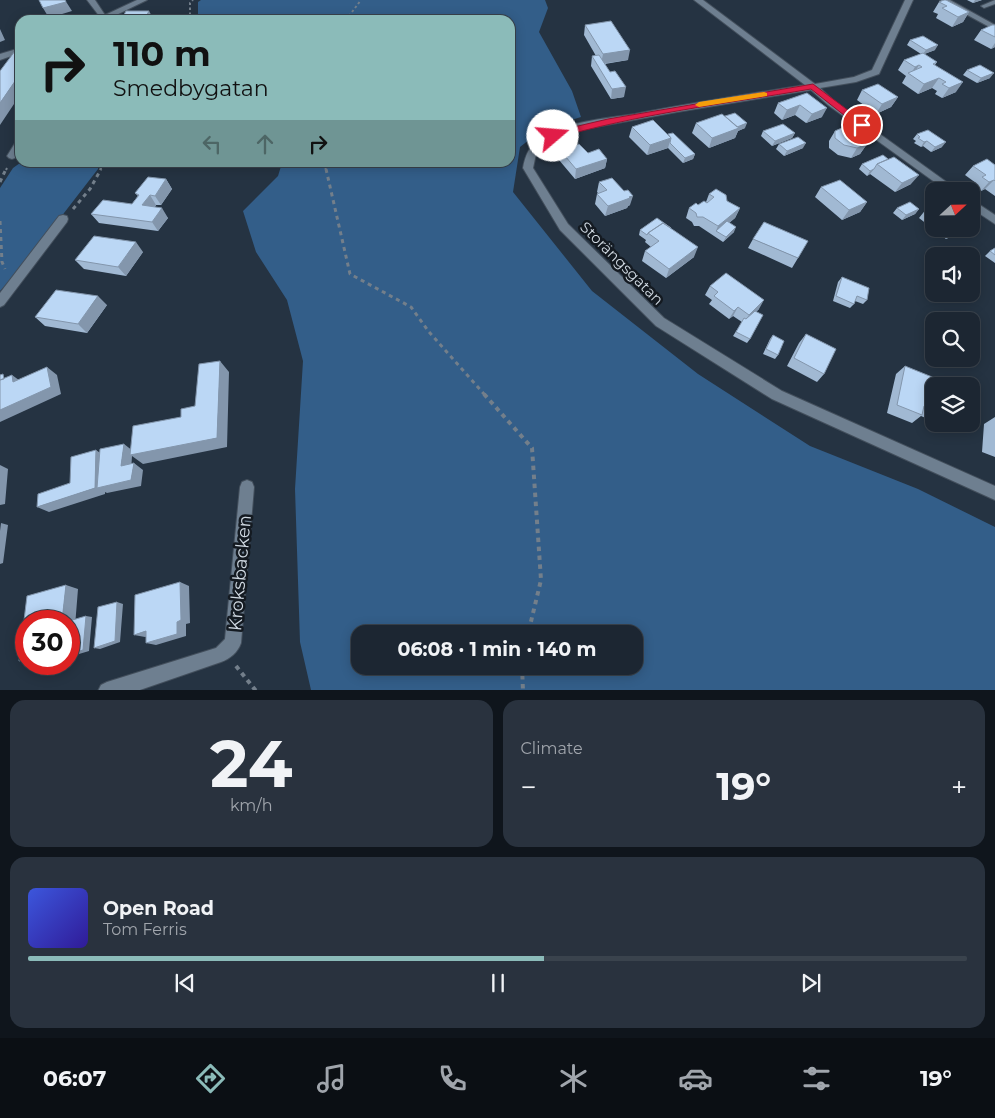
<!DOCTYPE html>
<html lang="en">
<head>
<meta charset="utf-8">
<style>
	body { margin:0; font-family:Montserrat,sans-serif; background:#29323e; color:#f1f3f6; height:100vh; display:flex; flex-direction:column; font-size:19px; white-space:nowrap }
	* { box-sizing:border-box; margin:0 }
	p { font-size:16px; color:#a0a5ac }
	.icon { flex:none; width:28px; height:28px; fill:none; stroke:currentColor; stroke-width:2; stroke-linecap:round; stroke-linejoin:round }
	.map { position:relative; height:690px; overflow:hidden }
	.details { display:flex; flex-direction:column; gap:10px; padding:10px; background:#0f151c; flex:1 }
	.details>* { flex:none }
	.hud { position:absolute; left:15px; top:15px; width:500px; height:152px; border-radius:15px; box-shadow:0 2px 12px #0003,0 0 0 1px #3a434d; background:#8bbbb9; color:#111; overflow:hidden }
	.needle { width:32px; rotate:68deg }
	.buttons { position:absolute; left:925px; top:182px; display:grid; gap:10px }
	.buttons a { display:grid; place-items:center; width:55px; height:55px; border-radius:10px; background:#1c2632; box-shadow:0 2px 12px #0003,0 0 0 1px #3a434d; font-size:25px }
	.speed { position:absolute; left:15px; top:610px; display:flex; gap:10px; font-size:25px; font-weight:700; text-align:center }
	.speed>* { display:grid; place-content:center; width:65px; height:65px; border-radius:50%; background:#1c2632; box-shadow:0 2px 12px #0003,0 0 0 1px #3a434d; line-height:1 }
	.speed .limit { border:8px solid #d22; background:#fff; color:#111 }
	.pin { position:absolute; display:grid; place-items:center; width:42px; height:42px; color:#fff; margin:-21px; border:2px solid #fff; border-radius:50%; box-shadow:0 1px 5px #0007 }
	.me { position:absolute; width:55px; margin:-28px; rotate:72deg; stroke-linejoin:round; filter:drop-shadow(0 0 4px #0008) }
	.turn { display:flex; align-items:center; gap:18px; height:105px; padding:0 15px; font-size:22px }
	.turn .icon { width:65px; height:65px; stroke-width:2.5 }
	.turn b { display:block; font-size:35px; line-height:42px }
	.lanes { display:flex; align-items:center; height:48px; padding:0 15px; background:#0003; justify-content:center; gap:25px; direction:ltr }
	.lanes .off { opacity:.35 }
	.big { font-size:38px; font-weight:700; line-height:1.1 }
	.details .tile { flex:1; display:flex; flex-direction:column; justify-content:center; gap:8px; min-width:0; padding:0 18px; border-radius:15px; background:#29323e }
	.details .dial { align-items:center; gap:0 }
	.dial b { font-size:65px; line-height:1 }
	.song { display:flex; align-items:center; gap:15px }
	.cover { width:60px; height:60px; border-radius:8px; background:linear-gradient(135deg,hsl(230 70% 55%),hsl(250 70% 35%)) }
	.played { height:5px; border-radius:2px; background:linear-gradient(90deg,#8bbbb9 55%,#3a434d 55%) }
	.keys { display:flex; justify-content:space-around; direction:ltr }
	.heat { display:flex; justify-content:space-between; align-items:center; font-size:28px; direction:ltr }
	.details .tiles { flex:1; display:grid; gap:10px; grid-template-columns:1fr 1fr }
	.tile:last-child { grid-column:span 2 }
	.trip { position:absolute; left:351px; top:625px; width:292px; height:50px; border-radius:15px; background:#1c2632; box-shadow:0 2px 12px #0003,0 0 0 1px #3a434d; font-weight:700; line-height:50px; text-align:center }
	.dock { display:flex; height:80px; justify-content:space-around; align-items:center; background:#0b0f14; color:#a0a5ac }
	.dock .icon { width:35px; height:35px }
	.dock .current { color:#8bbbb9 }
	.dock b { font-size:22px; color:#f1f3f6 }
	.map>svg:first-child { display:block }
</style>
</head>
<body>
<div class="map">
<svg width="995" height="691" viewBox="0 0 995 691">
	<rect width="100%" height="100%" fill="#253342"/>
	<!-- green -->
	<path fill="#335e89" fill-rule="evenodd" d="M201 0H545L548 8 539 32 572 91 581 117 543 129 520 147 513 192 592 291 698 374 810 446 918 489 995 527V690H311L300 642 295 489 303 361 287 300 256 252 243 211 278 176 282 163 510 162V20H198V2ZM360 634H635V666H360Z
		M20 163H98V169L64 213 51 235 0 291V188L13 168Z"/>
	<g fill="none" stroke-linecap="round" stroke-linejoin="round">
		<defs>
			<path id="lane" d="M995 0V4L984 8 981 6Z"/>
			<path id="street" d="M87 0H95L105 15 137 0H147L106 20H96L100 17Z
				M694 0H703L815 84 854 77 872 70 905 0H913L879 74 856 82 820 88 834 101 959 191H947L828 105 811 90 677 112 574 131 544 144 536 154 533 168 568 224 664 318 782 391 995 486V500L772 399 656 326 560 230 523 168C525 156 529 146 539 139 566 121 604 119 635 114 692 103 749 94 805 85Z
				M940 0H950L995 25V30Z
				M20 48V53L0 60V54Z
				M20 139C20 146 21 157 12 159L9 158 7 156 17 140Z
				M971 199 995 215V224L971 208Z
				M63 215 67 216 68 219 67 222 4 305 0 307V293L59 216Z
				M247 480 252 482 254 487 241 643C238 652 230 659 221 662L137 691H98L101 685 107 682 216 648 225 639 240 487 242 482Z"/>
		</defs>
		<!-- lane casing -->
		<use href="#lane" stroke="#434f5c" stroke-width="2"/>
		<!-- street casing -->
		<use href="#street" stroke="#434f5c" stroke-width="2"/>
		<!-- path-far2 -->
		<path stroke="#737f8b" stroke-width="2" stroke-dasharray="2.5 2.5" stroke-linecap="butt" d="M190 20V3L193 0
			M346 20 361 0
			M324 162 326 170
			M6 170 7 168
			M100 170 105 162"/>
		<!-- path-far1 -->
		<path stroke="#737f8b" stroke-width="3" stroke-dasharray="4 4" stroke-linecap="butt" d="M326 169 350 274 411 307 429 332 485 395
			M0 182 6 169
			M73 209 90 189 101 169
			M0 221 2 262 5 269"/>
		<!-- path -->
		<path stroke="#737f8b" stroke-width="4" stroke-dasharray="4.5 4.5" stroke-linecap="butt" d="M484 394 532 448 541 580 528 634
			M236 666 256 691
			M522 666 523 691"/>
		<!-- lane -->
		<use href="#lane" fill="#6e7f90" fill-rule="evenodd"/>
		<!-- street -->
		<use href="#street" fill="#6e7f90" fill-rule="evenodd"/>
	</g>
	<!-- wall -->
	<path fill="#a1b9d3" d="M967 0H982L973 3Z
		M939 2 969 12 963 22 952 27 936 18 938 14 933 12Z
		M585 25 628 60 605 64 624 97 611 99 591 66 592 56H596L584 35Z
		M995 25V47L991 49 974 40 981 30Z
		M910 40 935 50 924 54 937 62 935 65 956 92 942 98 935 94 937 91 932 88 918 94 902 83 906 76 898 70 904 60 921 54 907 45Z
		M967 70 990 78 977 83 963 75Z
		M862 90 898 97 891 107 876 114 857 100Z
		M807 93 822 117 806 123 795 115 782 120 774 113 778 103Z
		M725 116 745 128 738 131 735 138 709 148 692 133 696 123Z
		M632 127 668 134 695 154 693 159 683 163 668 148 647 155 629 137Z
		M763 131 795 133 792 138 772 146 761 136Z
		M835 131 867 144 860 154 851 158 838 155 829 148V141Z
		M917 134 942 147 931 152 923 146 921 147 914 143 916 141 913 139Z
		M779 144 803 148 784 156 776 149Z
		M560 150 588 153 607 159 605 168 575 179 559 160Z
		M883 155 911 184 895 192 870 174 867 176 859 169 862 164Z
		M995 165V196L985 189 981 191 973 186 976 183 965 175 973 166Z
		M166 179 172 189 161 205H156L155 207 168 218 158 231 99 223 91 214 132 204 138 196 135 193Z
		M599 182 630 205 628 206 627 208 605 216 595 204 597 194 598 193 597 192Z
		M821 187 867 202 860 212 842 220 815 197Z
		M709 194 727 201 740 208 735 218 729 223 734 232 723 242 699 226H694L692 222 686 218 689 208 706 202Z
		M934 205V229H966L946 239 919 218 927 208Z
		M897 208 919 209 915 214 902 220 893 213Z
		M657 218 694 257 666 278 642 261 645 251 651 247 645 242 646 240 639 235 640 230Z
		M753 239 798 258 792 268 748 248Z
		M995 248V263L985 256 990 251Z
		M143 252 126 276 84 269 75 260Z
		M842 277 867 300 863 304 855 301 854 304 850 308 833 301 838 282Z
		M710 286 759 309 756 312 750 339 747 343 733 336 742 322 733 316 729 319 709 304 712 300 705 295Z
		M107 305 87 333 45 326 35 317Z
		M806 334 824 374 817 382 787 366 799 343Z
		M773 335 778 355 775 359 763 354 770 339Z
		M905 366 934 386V415L928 419 921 416 912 423 887 413 896 374Z
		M995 417V457L982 452 984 424Z"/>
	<!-- shaded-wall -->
	<path fill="#8396ac" d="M65 0 72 11 49 18 43 8Z
		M975 0H982L973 3Z
		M149 11 154 20H144Z
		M969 12 963 22 952 27 958 17Z
		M0 29 5 40 0 42Z
		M995 43V47L991 49Z
		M938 45 935 50 922 55 926 50Z
		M630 50 628 60 601 64 603 54Z
		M919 65 913 75H910L915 67Z
		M994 73 990 78 977 83 981 78Z
		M20 74V95L0 125V103Z
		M939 78 932 88 918 94 924 84Z
		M963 82 956 92 942 98 949 88Z
		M626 87 624 97 611 99 612 89Z
		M898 97 891 107 876 114 882 104Z
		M800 105 795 115 782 120 787 110Z
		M827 108 822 117 806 123 812 114Z
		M747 123 745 128 738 131 735 138 709 148 712 138Z
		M795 133 792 138 772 146 775 141Z
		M671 138 668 148 647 155 650 145Z
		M927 141 923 146 921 147 924 142Z
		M946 142 942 147 931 152 935 147Z
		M806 143 803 148 784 156 787 151Z
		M867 144 860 154 851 158 857 148Z
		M695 154 693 159 683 163 685 158Z
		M607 159 605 168 575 179 576 169Z
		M874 169 870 174 867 176 870 171Z
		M919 175 911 184 895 192 902 183Z
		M166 179 172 189 161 205 155 196Z
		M994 180 985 189 981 191 989 182Z
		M150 195 156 205 149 215 142 205Z
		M633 196 630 205 628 206 627 208 605 216 608 206Z
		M867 202 860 212 842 220 849 210Z
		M162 208 168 218 158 231 152 222Z
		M740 208 735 218 718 232 716 231 718 226Z
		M919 209 915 214 902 220 906 215Z
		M977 218 971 224V221Z
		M736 227 734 232 723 242 726 237Z
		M955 229H966L946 239Z
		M136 242 143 252 126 276 118 267Z
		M698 247 694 257 666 278 669 269Z
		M98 296 107 305 87 333 78 324Z
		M764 300 759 309 743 323 749 315Z
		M738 307 733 316 729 319 734 311Z
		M220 361 229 372 227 447 143 464 132 456 131 472 121 466 124 444 133 451 217 438Z
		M47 367 57 375 61 394 0 422V410Z
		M12 375 23 383 13 382Z
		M96 450 106 457 131 480 134 463 143 470 141 486 107 493 105 492V494L49 512 37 507 95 488Z
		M0 465 8 469 5 504 0 505Z
		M1 523 8 525 3 563 0 564V531Z
		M180 582 189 586 190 623 186 624V636L156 645 146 643 177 622Z
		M66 585 78 589 73 651 69 621H62Z
		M117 602 123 604 120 642 100 649 94 648Z
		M86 616 92 617 89 651 69 657V654Z
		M146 631 157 634 145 637 134 635Z
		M26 659V662L19 661Z"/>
	<!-- building -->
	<path fill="#bbd7f5" stroke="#8396ac" d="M39 0H65L66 2 43 8Z
		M944 0H946L969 12 958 17 942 8 947 6 939 2Z
		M126 11H149L144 20H121Z
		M611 21 630 50 603 54 585 25Z
		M992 25H995V37L981 30Z
		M923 36 938 45 926 50 910 40Z
		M15 51H20V74L0 103V71Z
		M923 53 937 62 933 64 963 82 949 88 942 84 946 82 939 78 924 84 908 73 922 67 919 65 915 67 904 60Z
		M599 55 610 72 615 71 626 87 612 89 592 56Z
		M980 65 994 73 981 78 967 70Z
		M878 84 898 97 882 104 862 90Z
		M807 93 827 108 812 114 800 105 787 110 778 103Z
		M735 113 747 123 737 127 725 116Z
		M722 114 739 128 712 138 696 123Z
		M653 120 671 138 650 145 632 127Z
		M783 124 795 133 775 141 763 131Z
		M844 127 857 129 866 136 867 144 857 148 844 145 835 138V131Z
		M928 130 946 142 935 147 927 141 924 142 918 138 920 137 917 134Z
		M673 133 695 154 685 158 670 143 671 138 668 134Z
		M798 137 806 143 787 151 779 144Z
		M579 144 588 153 599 149 607 159 576 169 560 150Z
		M883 155 888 159 877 164 874 169 870 171 862 164Z
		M894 157 919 175 902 183 877 164Z
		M987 159 995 165V181L994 180 989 182 982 177 986 175 973 166Z
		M148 177 166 179 155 196 150 195 142 205 162 208 152 222 91 214 103 200 132 204 139 195 135 193Z
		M612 178 624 191 628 190 633 196 629 197 630 198 608 206 597 194 607 190 599 182Z
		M840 180 867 202 849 210 821 187Z
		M716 189 726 195 727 201 740 208 718 226 703 217H697L696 213 689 208 696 203 698 205 704 201 707 203 714 197 709 194Z
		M910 202 919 209 906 215 897 208Z
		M934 205V213L927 208Z
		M971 213 977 218 971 221Z
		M657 218 671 228 663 223 648 233 647 235 640 230Z
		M727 221 736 227 726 237 716 231Z
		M764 222 808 241 798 258 753 239Z
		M663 223 698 247 669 269 645 251 659 241 648 233Z
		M94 236 136 242 118 267 75 260Z
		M995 248V255L990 251Z
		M726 273 764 300 749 315 738 307 734 311 714 296 718 292 710 286Z
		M842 277 869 288 867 300 857 296 854 304 836 296Z
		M56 290 98 296 78 324 35 317Z
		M755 311 763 315 750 339 736 332 744 318 746 319Z
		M806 334 836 349 824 374 794 358Z
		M773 335 784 341 778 355 766 349Z
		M220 361 217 438 130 455 133 426 181 417V409L195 406 199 364Z
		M905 366 942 381V386H934V410L924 406 922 415 897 405Z
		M47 367 51 387 0 410V380L12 375 13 382Z
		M3 374 4 379 0 380V375Z
		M124 444 121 466 134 463 131 480 97 488 100 449Z
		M96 450 95 488 37 507 38 494 70 483 71 457Z
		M180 582 181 620 177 622V634L146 643V631L134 635 135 595Z
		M66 585 62 621H26V659L19 661 27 596Z
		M117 602 115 641 94 648 98 607Z
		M86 616 83 650 69 654V621Z"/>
	<!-- route -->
	<path fill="#e11d48" stroke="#92132f" d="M813 84 865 123V127H859L811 89C725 104 637 114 553 139L549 136 561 130 608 119Z"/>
	<!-- slow -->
	<path fill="#f59e0b" d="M764 92 767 93V96L699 107 695 105 699 102Z"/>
	<g text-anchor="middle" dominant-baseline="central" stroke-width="5" stroke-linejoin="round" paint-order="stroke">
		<!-- street labels -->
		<g font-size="15" fill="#cfd8e1" stroke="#141a21">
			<text transform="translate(622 263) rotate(45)">Storängsgatan</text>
		</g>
		<!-- near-street labels -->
		<g font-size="18" fill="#cfd8e1" stroke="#141a21">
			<text transform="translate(240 573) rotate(-85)">Kroksbacken</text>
		</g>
	</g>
</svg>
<div class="buttons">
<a><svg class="needle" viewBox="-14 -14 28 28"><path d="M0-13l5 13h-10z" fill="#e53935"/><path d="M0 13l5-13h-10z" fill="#a0a5ac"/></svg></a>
<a><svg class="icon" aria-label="sound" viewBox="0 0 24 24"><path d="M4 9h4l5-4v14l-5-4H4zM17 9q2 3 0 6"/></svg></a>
<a><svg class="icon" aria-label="search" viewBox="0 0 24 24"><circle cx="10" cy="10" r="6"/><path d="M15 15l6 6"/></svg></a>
<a><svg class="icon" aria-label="layers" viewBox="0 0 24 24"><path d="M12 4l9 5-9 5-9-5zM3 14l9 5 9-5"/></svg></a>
</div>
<div class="speed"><div class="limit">30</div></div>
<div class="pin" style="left:862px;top:125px;background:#d93025"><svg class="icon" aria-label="arrive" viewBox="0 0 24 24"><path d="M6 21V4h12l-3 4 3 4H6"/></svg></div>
<svg class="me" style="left:553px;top:136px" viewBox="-20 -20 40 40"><circle r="19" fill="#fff"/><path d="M0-13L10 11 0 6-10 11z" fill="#e11d48"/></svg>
<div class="trip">06:08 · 1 min · 140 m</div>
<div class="hud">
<div class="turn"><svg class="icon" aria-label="right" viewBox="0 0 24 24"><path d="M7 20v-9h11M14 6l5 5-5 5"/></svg><div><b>110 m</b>Smedbygatan</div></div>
<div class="lanes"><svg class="icon off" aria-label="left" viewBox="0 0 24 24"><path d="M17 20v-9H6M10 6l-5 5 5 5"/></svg><svg class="icon off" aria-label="ahead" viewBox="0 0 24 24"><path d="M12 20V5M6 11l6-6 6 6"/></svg><svg class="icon" aria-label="right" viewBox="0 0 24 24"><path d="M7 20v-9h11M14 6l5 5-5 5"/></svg></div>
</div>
</div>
<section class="details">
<div class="tiles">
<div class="tile dial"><b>24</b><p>km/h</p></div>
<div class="tile"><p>Climate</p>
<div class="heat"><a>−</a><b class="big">19°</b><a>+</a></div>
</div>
<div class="tile">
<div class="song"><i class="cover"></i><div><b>Open Road</b><p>Tom Ferris</p></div></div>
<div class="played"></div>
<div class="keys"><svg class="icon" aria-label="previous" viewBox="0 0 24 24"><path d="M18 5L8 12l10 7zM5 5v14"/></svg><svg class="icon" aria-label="pause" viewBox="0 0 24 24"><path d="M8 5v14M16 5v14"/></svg><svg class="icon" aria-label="next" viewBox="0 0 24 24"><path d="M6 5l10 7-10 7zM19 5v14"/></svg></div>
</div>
</div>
</section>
<nav class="dock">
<b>06:07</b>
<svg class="icon current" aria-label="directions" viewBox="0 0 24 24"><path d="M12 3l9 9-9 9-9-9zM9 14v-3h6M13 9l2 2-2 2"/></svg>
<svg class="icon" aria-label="music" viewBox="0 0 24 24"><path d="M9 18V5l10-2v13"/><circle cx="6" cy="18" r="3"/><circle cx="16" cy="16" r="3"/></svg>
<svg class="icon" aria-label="phone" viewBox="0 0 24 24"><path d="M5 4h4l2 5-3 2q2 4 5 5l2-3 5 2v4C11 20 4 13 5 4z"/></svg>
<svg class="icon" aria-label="climate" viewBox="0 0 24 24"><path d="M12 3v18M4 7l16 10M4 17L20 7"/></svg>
<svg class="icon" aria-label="car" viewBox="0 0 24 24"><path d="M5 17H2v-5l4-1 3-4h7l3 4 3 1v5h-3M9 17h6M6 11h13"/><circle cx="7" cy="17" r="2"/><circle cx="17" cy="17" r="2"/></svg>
<svg class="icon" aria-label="filters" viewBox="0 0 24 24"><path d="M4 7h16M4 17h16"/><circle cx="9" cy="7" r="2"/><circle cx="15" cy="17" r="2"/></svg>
<b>19°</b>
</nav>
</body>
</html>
